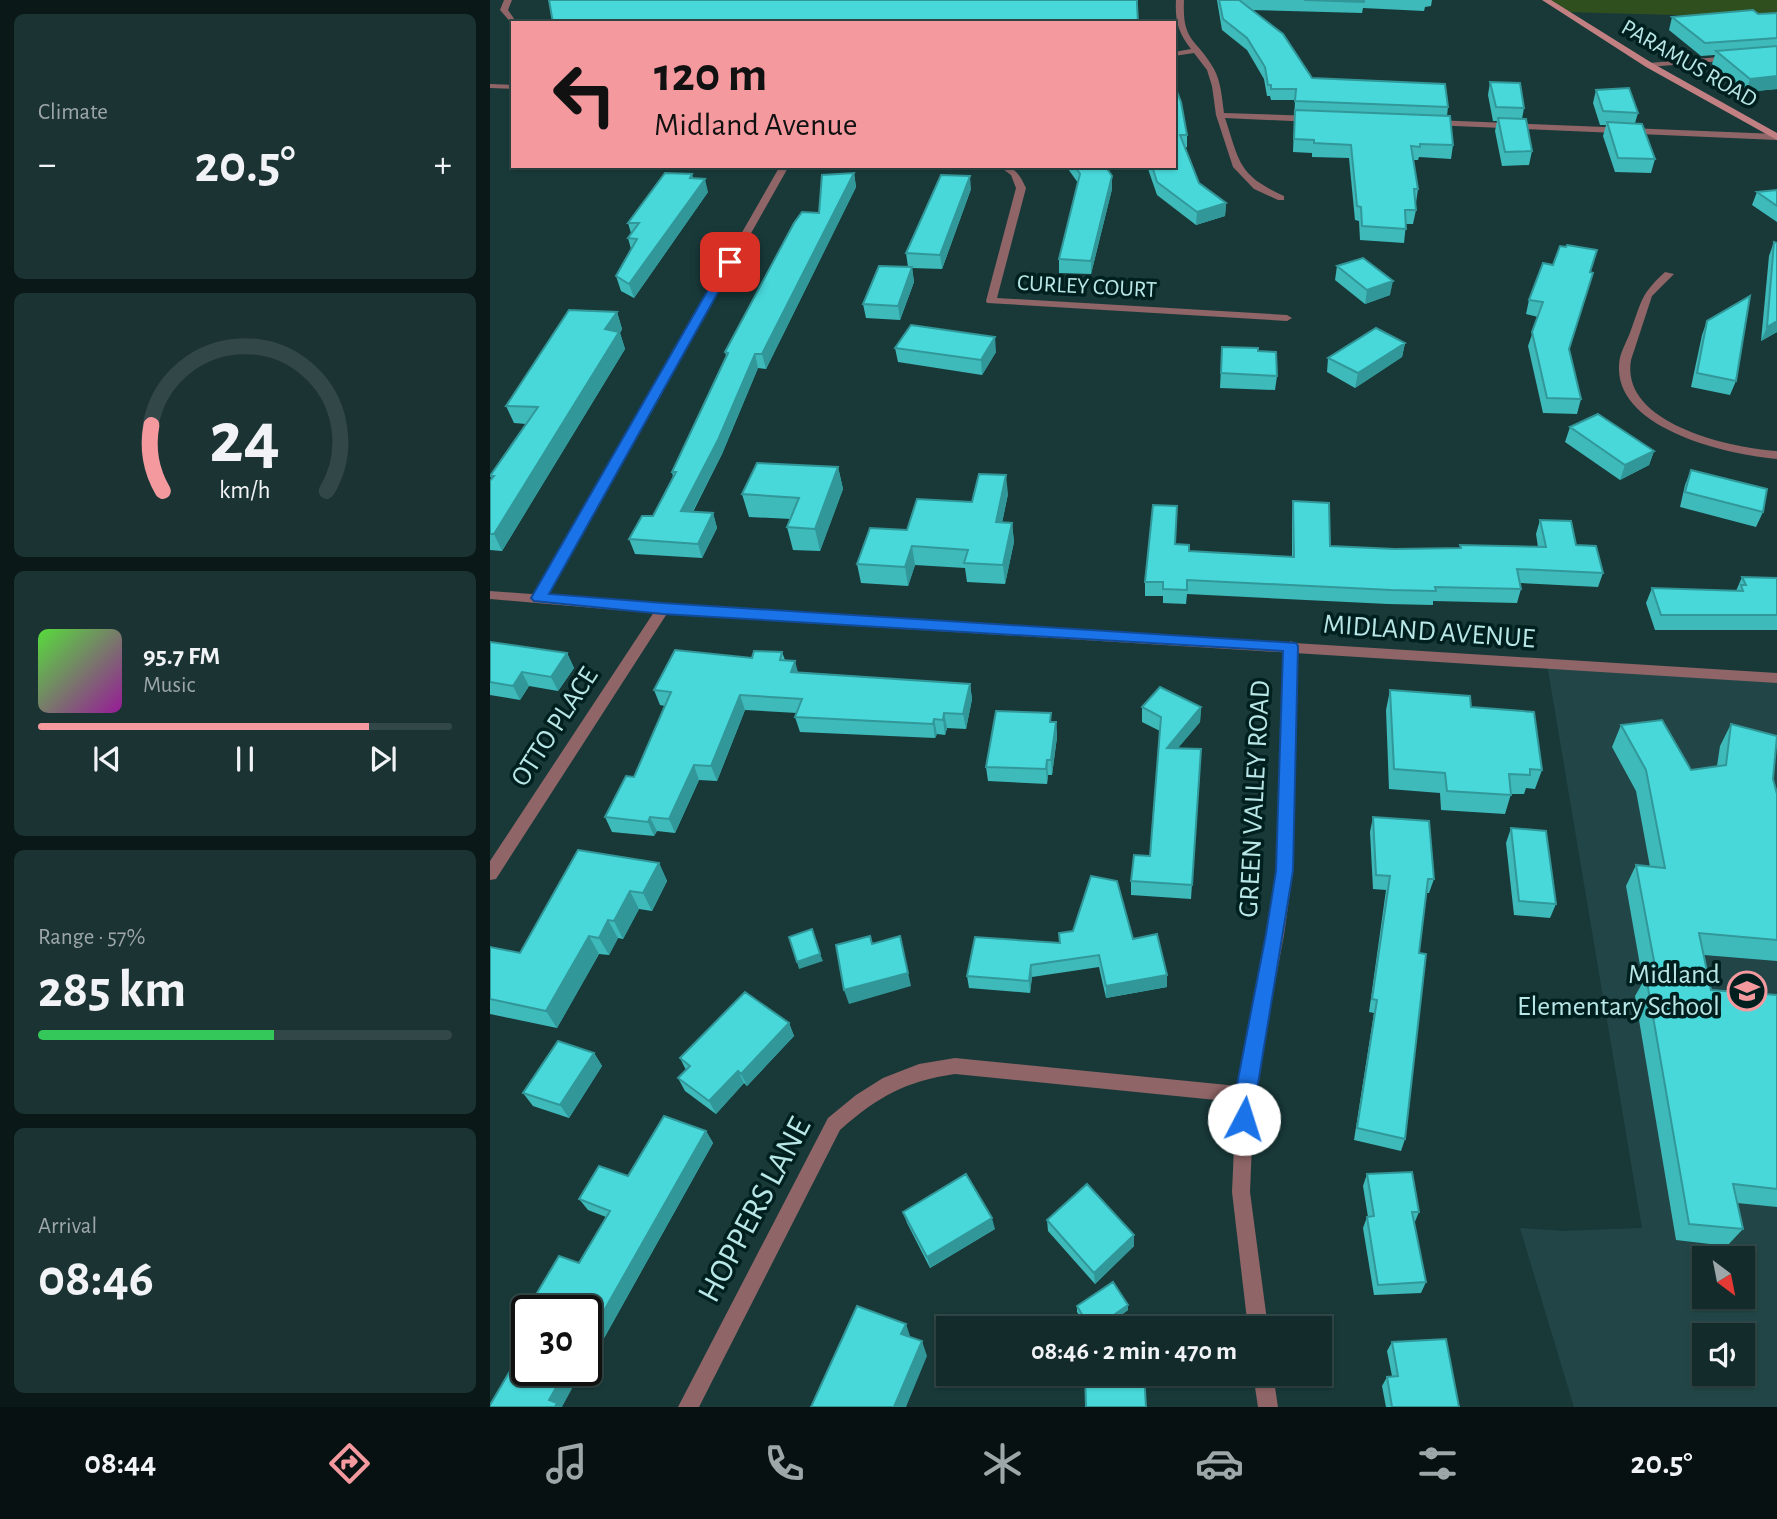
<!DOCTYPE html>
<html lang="en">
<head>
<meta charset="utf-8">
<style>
	body { margin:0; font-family:"Alegreya Sans",sans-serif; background:#1c3333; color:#f1f3f6; height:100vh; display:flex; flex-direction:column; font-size:26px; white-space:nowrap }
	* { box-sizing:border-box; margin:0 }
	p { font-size:23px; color:#9da7a9 }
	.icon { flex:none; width:38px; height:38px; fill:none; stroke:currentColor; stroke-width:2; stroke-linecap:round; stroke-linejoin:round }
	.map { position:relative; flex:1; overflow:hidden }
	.details { display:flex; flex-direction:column; gap:14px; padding:14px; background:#0a1818; width:490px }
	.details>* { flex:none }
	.guide { position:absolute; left:21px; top:21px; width:665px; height:147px; border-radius:0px; box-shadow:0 2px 5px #0004,0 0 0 2px #324747; background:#f49a9f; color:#111; overflow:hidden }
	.needle { width:46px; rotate:148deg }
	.tools { position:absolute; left:1202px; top:1246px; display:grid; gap:14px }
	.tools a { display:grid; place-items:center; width:63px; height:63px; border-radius:0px; background:#132b2b; box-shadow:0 2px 5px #0004,0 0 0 2px #324747; font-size:35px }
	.speed { position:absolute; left:21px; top:1295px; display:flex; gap:14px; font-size:35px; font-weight:700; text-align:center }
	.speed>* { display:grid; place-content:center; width:91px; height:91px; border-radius:50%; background:#132b2b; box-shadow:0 2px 5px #0004,0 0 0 2px #324747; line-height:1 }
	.speed .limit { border:4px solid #111; border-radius:10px; background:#fff; color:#111 }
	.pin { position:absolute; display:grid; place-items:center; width:60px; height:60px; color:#fff; margin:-30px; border-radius:14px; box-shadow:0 4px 10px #0006 }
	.me { position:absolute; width:77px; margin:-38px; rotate:5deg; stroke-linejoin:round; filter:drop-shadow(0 0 5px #0008) }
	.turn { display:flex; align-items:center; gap:24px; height:147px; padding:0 28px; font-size:32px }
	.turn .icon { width:91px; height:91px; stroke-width:2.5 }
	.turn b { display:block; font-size:49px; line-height:60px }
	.big { font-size:52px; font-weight:700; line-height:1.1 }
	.details .widget { flex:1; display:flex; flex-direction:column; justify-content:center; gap:10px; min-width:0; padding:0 24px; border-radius:10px; background:#1c3333 }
	.details .dial { align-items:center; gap:0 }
	.dial svg { height:182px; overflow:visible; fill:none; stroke:#324747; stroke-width:7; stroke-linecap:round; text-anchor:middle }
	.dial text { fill:#f1f3f6; stroke:none }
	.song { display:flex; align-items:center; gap:21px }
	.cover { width:84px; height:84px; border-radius:10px; background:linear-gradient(135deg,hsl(110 70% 55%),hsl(300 70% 35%)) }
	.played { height:7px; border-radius:4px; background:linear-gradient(90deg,#f49a9f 80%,#324747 80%) }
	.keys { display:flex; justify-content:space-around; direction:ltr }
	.heat { display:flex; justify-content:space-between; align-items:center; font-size:38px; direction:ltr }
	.charge { height:10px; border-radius:5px; background:linear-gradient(90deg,#34c759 57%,#324747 0) }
	.trip { position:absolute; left:446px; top:1316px; width:396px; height:70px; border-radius:0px; background:#132b2b; box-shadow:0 2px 5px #0004,0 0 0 2px #324747; font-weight:700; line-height:70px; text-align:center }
	.tabs { display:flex; height:112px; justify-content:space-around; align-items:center; background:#081111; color:#9da7a9 }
	.tabs .icon { width:49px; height:49px }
	.tabs .selected { color:#f49a9f }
	.tabs b { font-size:32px; color:#f1f3f6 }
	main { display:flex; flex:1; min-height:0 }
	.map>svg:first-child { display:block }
</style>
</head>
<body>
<main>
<section class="details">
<div class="widget"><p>Climate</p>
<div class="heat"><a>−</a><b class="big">20.5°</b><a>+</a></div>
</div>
<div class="widget dial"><svg viewBox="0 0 100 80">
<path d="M14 69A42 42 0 1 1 86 69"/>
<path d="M14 69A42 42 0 0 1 9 40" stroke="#f49a9f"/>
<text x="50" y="56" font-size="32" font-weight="700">24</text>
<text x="50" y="72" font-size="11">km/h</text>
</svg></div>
<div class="widget">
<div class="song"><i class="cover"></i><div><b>95.7 FM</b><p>Music</p></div></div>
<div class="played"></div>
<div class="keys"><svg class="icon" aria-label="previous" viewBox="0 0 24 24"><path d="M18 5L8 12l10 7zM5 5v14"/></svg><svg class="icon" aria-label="pause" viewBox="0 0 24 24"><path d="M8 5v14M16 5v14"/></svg><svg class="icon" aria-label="next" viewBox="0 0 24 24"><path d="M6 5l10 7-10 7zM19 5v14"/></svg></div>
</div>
<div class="widget"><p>Range · 57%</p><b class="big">285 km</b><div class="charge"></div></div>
<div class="widget"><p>Arrival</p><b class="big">08:46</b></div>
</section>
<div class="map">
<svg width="1287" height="1407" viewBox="0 0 1287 1407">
	<rect width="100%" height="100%" fill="#193939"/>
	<!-- built -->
	<path fill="#224647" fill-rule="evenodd" d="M1057 664 1287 678V1407H1084L1030 1228 1072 1231 1152 1228ZM1214 1258H1253V1297H1214ZM1214 1335H1253V1374H1214Z"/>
	<!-- green -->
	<path fill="#2f4f1f" d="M1056 0H1287V16L1258 17 1075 12Z"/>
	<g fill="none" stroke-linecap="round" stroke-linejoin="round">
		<!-- minor -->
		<path fill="#8f6567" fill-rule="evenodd" d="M14 0H22L18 10 27 23H23V25L10 10Z
			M686 0H694C692 43 706 37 724 69 731 82 732 98 734 113L823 116 827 119 823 122 735 118C750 163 748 175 794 196V200H788L764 189 743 167 726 115 722 86 717 70 704 53 684 56V52L701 49C688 32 685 21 686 0Z
			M1241 56 1245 58 1244 60 1159 67 1155 65 1159 63Z
			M0 84 23 85V89L0 88Z
			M944 120 1287 134V140L941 125V121Z
			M290 166H299L55 598 54 601H44L43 598Z
			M509 166C525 166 529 174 536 188L507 298 797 315 802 318 797 321 497 303 496 301 526 188 521 175Z
			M1175 272 1184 274 1162 296 1141 360C1130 424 1241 448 1287 451V459C1240 455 1126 430 1129 366 1129 353 1137 342 1141 330 1152 300 1151 294 1175 272Z
			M173 604 178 606 180 609 178 612 6 879 0 880V861L168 606Z
			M801 641 808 646 803 871 794 935 764 1095 760 1192 778 1328H758L742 1192 746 1102 465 1074C416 1081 387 1097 350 1130L209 1407H188L338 1118 366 1095 393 1078 429 1064 465 1058 748 1086 778 935 787 871 794 646Z
			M763 1374H783L788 1407H768Z"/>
		<!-- tertiary -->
		<path fill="#8f6567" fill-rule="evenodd" d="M0 591 173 604 1287 673V683L173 614 0 599Z"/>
		<!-- secondary -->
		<path fill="#c28083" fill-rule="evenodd" d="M1052 0H1061L1162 63 1287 133V140L1156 67Z"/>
	</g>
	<!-- wall -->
	<path fill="#3ebabb" d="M727 0H942L941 6 935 7 934 11 873 8 872 13 761 10 822 78 958 107 957 116 963 145 961 159 929 157 928 160H923L928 189 926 203V210L923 224H916L914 243 870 240 869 221 865 220 859 158 822 157V153L803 152 805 100H781L780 96H777L774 79 757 50 732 30Z
		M1287 13V89L1256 92 1222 64 1225 55 1211 56 1179 30 1182 17Z
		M1000 82 1034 108 1032 119 1042 151 1039 165 1012 166 1005 131 1007 121H1003L998 95Z
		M684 84 697 135V147L695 148 709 183 736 203 735 216 706 225 667 195 657 166H684Z
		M1106 90 1148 113 1145 123 1165 159 1161 173 1125 172 1113 136 1116 125H1110L1103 103Z
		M576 166H615L622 189 601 274 569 273V259L588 183Z
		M364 173 366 187 276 369 268 368 232 454 203 512 223 513 227 528 212 558 145 554 139 539 163 516 183 477 182 472 236 356 235 352 329 213Z
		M202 174 203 178 218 192 144 298 131 291 126 276 141 249 138 238 141 233 138 223Z
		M481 189 452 269 422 268 424 282 410 320 376 318 373 304 418 267 416 253Z
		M1287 190V222L1262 205 1267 192Z
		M1284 242 1287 332 1271 341 1279 256Z
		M847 266 900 295 875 304 845 280Z
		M1100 273 1099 287 1079 350 1091 399 1087 414 1053 413 1038 346 1048 317 1036 314 1039 300Z
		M127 312 132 329 130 333 135 349 12 551 0 550V481L2 479 0 476 36 424 24 423 16 406Z
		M1217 321 1246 381 1240 395 1201 387 1212 335Z
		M915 343 912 357 865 388 837 372 838 358Z
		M732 347 768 351 787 376 785 390 730 388Z
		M405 348 506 352 492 375 408 362Z
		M1080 427 1164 451 1159 465 1130 480 1075 442Z
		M348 467 353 489 330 551 303 550 297 527 301 519 259 517 252 494Z
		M1201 470 1273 512 1266 527 1190 507 1195 485Z
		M518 494 512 523H522L524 542 515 584 477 582 475 568 425 565 418 586 371 583 367 564 417 530 482 502Z
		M803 501 840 546 905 549 970 548V545L1048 547 1046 534 1050 520 1086 545 1113 573 1108 587 1030 583 1031 589 1027 603 943 601V605L898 604 697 594 696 604 673 603V596H655V582L685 544 699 551 802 557V515Z
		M1252 577 1287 578V630H1165L1156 603 1162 588 1246 591Z
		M0 642 77 653 84 668 68 691 39 686 30 700 0 695Z
		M292 652 295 660 308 672 480 684 482 699 476 729 457 728 455 735 447 734 445 738 310 732 305 717 307 713 255 710 227 781 209 780 185 833 167 831 164 836 122 832 115 817 144 777 175 706 170 705 164 690 262 658Z
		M900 690 981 707 1052 770 1045 789 1036 788 1034 794H1021L1015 814 951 810 950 793 899 789 896 710Z
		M652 707H711L710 722 688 748 711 749 701 899 641 895V881L660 856 670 731 652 722Z
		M561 722H566L567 737 562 775H558L557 784 498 781 496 767Z
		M1241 724 1283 779 1287 794V961L1214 955 1221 990 1287 995V1207L1247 1203 1253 1229 1237 1246 1186 1240 1145 996 1153 982 1136 886 1146 865 1160 867 1146 791 1122 747 1131 725 1201 770 1227 766 1230 746Z
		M883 817 944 879 939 893H936L929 953 915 1139 911 1151 864 1140 884 1013 879 1012 896 890 883 889 880 832Z
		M1021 828 1066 904 1060 918 1024 915 1016 843Z
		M169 863 177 881 162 911 149 909 133 939 128 938 119 955 109 954 67 1028 0 1014V947L30 953Z
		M569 933 643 939 677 987 616 998 609 967 542 977 540 993 479 988 477 976 570 943Z
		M299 1023 304 1036 257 1086 254 1083 226 1114 195 1091 188 1078 196 1070 190 1058Z
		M104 1053 112 1066 79 1118 43 1106 33 1093Z
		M216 1131 223 1143 113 1340H109L96 1363V1311H40L38 1308 89 1263 116 1217 98 1210 89 1199 138 1176Z
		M877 1174 929 1212 924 1224 936 1282 931 1293 884 1295 873 1228 877 1217H878L873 1186Z
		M413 1212 505 1229 440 1268 417 1223Z
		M557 1220 644 1235V1246L605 1284 558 1231Z
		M587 1306 638 1310 613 1328H598L587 1312Z
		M902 1342 969 1407H896L892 1386 897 1377 902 1376 897 1351Z"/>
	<!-- shaded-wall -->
	<path fill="#329799" d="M1287 76V89L1256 92 1260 79Z
		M364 173 366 187 276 369 272 354Z
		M480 176 481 189 452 269 450 255Z
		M622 176V189L601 274V261Z
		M215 179 218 192 144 298 139 284Z
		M736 203 735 216 706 225 707 212Z
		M422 267 424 282 410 320 408 306Z
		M903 281 900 295 875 304 877 290Z
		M127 312 132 329 130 333 135 349 12 551 4 534 115 329Z
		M1287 321V332L1271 341 1277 327Z
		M505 337 506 352 492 375 491 360Z
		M915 343 912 357 865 388 868 373Z
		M265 354 268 368 232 454 195 526 191 511Z
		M1164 451 1159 465 1130 480 1135 465Z
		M348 467 353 489 330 551 325 529Z
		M516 475 518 494 508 541 506 522Z
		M223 513 227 528 212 558 208 544Z
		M522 523 524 542 515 584 513 565Z
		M422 546 425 565 418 586 415 567Z
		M77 653 84 668 68 691 61 677Z
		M305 661 309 676 301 672Z
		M32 672 39 686 30 700 23 686Z
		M480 684 482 699 476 729 473 714Z
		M250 695 255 710 227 781 221 766Z
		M711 707 710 722 676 762 677 748Z
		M454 713 457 728 455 735 453 720Z
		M444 719 447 734 445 738 443 724Z
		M566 722 567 737 562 775 561 760Z
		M557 760 558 775 557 784 556 769Z
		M204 765 209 780 185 833 179 819Z
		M160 817 167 831 164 836 158 822Z
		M169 863 177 881 162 911 153 893Z
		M140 891 149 909 133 939 124 921Z
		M118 920 128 938 119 955 109 938Z
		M99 936 109 954 67 1028 56 1011Z
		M410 936 421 986 359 1004 354 990Z
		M330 954 333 961 309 969 307 962Z
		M541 965 542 977 540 993 539 981Z
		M677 975V987L616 998V986Z
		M299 1023 304 1036 257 1086 251 1074Z
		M104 1053 112 1066 79 1118 70 1105Z
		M248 1071 254 1083 226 1114 219 1101Z
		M216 1131 223 1143 113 1340 103 1330Z
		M502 1218 505 1229 440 1268 437 1257Z
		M644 1235V1246L605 1284 604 1273Z
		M638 1305V1310L613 1328H605Z
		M416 1324 421 1339 411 1334Z
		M99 1330 109 1340 96 1363V1336Z
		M432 1341 437 1356 416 1407H404Z
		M76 1370H92L72 1407H65L59 1400Z"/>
	<!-- building -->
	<path fill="#48d8da" stroke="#329799" stroke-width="2" d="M59 0H647V4L648 23H63Z
		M729 0H749L793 34 822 78 955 84 958 107 805 101 806 89H781V85H778L775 67 757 38 733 19Z
		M814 0H874V2Z
		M1263 10 1268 14 1287 13V38L1215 43 1182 17Z
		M1287 46V76L1260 79 1226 51Z
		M1000 82 1030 83 1034 108 1006 107Z
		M684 84 691 102 697 135H690L709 183 736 203 707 212 667 182 662 166H684Z
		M1139 88 1148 113 1113 111 1106 90Z
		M805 110 960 116 963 145 930 144V147L921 146 928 189H924L926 210H915L916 229 872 226 871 207 867 206 861 145 824 143V140L804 139Z
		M1008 118 1036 119 1042 151 1015 152Z
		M1117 122 1152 124 1165 159 1128 158Z
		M585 166H615L622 176 601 261 569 259 590 174Z
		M175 173 202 174 200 178 215 179 139 284 126 276 147 239 138 238 149 223H138Z
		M364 173 272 354H265L228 440 191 511 223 513 208 544 139 539 152 516H163L186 472H182L238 353 235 352 304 223 312 212 329 213 332 175Z
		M451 175 480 176 450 255 416 253Z
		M1287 190V206L1267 192Z
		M1284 242 1287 243V321L1277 327Z
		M1077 245 1107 250 1100 272 1103 273 1079 349 1091 399 1057 398 1042 332 1053 302 1039 300 1053 263 1063 265 1070 246 1076 247Z
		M873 258 903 281 877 290 847 266Z
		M389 266 422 267 408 306 373 304Z
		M1260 296 1246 381 1207 373 1217 321Z
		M79 310 127 312 115 329 129 332 4 534H0V481L4 476H0L48 407 16 406Z
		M421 325 505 337 491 360 405 348Z
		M886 328 915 343 868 373 838 358Z
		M732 347 768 348V351L786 352 787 376 731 373Z
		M1108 414 1164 451 1135 465 1080 427Z
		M267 463 348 467 325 529 297 527 309 498 252 494Z
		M1201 470 1277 489 1273 512 1195 492Z
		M489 474 516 475 506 522 522 523 513 565 474 563 478 550 422 546 415 567 367 564 380 528 417 530 427 499 482 502Z
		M803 501 839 503 840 546 905 549 971 548 970 545 1056 547 1050 520 1081 521 1086 545 1106 546 1113 573 1027 569 1031 589 945 587 946 591 901 590 697 580V590L673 589V582H655L663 505 687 506 685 544 699 545V551L804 557Z
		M1252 577 1287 578V615H1171L1162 588 1253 591 1251 585H1256Z
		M0 642 77 653 61 677 32 672 23 686 0 682Z
		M185 650 262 658 264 651 292 652 290 660 305 661 301 672 480 684 473 714 454 713 453 720 444 719 443 724 305 717 312 699 250 695 221 766 204 765 179 819 160 817 158 822 115 817 136 776 144 777 181 692 164 690Z
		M670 687 711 707 677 748 711 749 702 885 641 881 644 855 660 856 671 717 652 707Z
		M900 690 980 696 981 707 1044 712 1052 770 1040 769V775L1019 774 1021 795 957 791 955 773 904 769Z
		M506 711 561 713 560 722H566L561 760H557L556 769 496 767Z
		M1172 720 1201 770 1236 765 1241 724 1287 736 1283 779 1287 794V940L1209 933 1221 990 1287 995V1189L1243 1184 1253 1229 1199 1224 1156 976 1167 977 1146 865 1175 868 1156 770 1131 725Z
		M883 817 939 821 944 879H938L929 953 936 954 915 1139 867 1128 887 1000 882 999 900 876 886 875Z
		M1021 828 1056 831 1066 904 1029 901Z
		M88 850 169 863 153 893 140 891 124 921 118 920 109 938 99 936 56 1011 0 999V947L30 953Z
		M601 876 627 881 643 939 667 934 677 975 616 986 609 955 541 965 539 981 477 976 485 937 570 943 569 933 583 931Z
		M322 929 330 954 307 962 299 937Z
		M380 936 382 944 410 936 418 973 354 990 346 945Z
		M255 992 299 1023 251 1074 248 1071 219 1101 188 1078 200 1066 190 1058Z
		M68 1041 104 1053 70 1105 33 1093Z
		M174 1116 216 1131 103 1330H99L96 1336V1311H44L38 1308 69 1256 89 1263 120 1211 89 1199 109 1166 138 1176Z
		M922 1172 929 1212H922L936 1282 888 1285 877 1217 884 1216 877 1174Z
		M476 1174 502 1218 437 1257 413 1212Z
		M597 1184 644 1235 604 1273 557 1220Z
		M623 1282 638 1305 605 1328H600L587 1306Z
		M367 1306 416 1324 411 1334 432 1341 404 1407H321Z
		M956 1339 969 1407H902L897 1377 908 1376 902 1342Z
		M37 1342V1370H76L59 1400 67 1403 65 1407H0V1405Z
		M595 1374H654L656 1407H596Z"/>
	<!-- route -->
	<path fill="#1a73e8" stroke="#114b97" stroke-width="2" d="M240 259 245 262 59 594 173 603 806 643 808 646 803 871 761 1126 754 1129 747 1126 744 1119 745 1095 776 934 786 871 793 651 173 614 44 601 41 598 234 262Z"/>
	<!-- icons -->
	<defs>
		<symbol id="school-ring" viewBox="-11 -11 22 22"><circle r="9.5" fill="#002020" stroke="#f49a9f" stroke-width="1.5"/><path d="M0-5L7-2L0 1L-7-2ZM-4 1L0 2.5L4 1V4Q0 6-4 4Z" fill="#f49a9f"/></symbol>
	</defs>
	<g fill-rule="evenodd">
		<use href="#school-ring" x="1235" y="969" width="44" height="44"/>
	</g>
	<g text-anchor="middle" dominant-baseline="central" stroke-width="7" stroke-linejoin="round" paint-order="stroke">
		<!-- far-street labels -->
		<g font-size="23" fill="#b9e6e6" stroke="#002020">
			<text transform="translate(1199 64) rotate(30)">PARAMUS ROAD</text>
			<text transform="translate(597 287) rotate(3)">CURLEY COURT</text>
		</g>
		<!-- street labels -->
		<g font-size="28" fill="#b9e6e6" stroke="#002020">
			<text transform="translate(939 632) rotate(4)">MIDLAND AVENUE</text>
			<text transform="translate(65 727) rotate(-57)">OTTO PLACE</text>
			<text transform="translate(765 799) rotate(-87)">GREEN VALLEY ROAD</text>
		</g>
		<!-- poi labels -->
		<g font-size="28" fill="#b9e6e6" stroke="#002020" text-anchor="end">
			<text x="1230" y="975">Midland<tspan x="1230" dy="32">Elementary School</tspan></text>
		</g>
		<!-- near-street labels -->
		<g font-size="33" fill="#b9e6e6" stroke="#002020">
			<text transform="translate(265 1210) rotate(-62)">HOPPERS LANE</text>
		</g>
	</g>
</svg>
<div class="tools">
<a><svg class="needle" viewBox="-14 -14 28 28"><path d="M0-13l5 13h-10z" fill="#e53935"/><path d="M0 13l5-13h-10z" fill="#9da7a9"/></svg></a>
<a><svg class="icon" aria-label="sound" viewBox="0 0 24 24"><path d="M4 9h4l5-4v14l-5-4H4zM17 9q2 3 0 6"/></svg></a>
</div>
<div class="speed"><div class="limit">30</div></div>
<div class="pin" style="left:240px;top:262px;background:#d93025"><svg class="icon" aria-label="arrive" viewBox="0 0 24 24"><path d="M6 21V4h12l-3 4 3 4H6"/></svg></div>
<svg class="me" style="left:754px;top:1119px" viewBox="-20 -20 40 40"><circle r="19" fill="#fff"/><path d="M0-13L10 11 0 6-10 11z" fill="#1a73e8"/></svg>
<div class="trip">08:46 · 2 min · 470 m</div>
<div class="guide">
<div class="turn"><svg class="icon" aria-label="left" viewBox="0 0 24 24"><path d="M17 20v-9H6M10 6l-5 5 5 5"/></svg><div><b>120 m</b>Midland Avenue</div></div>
</div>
</div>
</main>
<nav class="tabs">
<b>08:44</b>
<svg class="icon selected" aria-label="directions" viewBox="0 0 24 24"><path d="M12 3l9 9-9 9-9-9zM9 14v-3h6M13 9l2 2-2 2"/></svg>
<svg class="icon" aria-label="music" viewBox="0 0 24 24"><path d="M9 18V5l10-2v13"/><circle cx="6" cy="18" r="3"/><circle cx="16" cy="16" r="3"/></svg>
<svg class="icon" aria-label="phone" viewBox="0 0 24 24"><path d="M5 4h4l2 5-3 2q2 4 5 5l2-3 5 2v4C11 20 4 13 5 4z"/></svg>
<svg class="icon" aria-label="climate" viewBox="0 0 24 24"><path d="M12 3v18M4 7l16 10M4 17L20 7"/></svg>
<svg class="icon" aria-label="car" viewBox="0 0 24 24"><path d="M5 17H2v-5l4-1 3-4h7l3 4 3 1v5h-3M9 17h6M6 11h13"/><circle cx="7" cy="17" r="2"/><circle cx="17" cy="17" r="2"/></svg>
<svg class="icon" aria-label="filters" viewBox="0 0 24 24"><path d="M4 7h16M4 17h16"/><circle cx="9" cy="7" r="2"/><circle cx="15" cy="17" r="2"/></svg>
<b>20.5°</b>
</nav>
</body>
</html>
